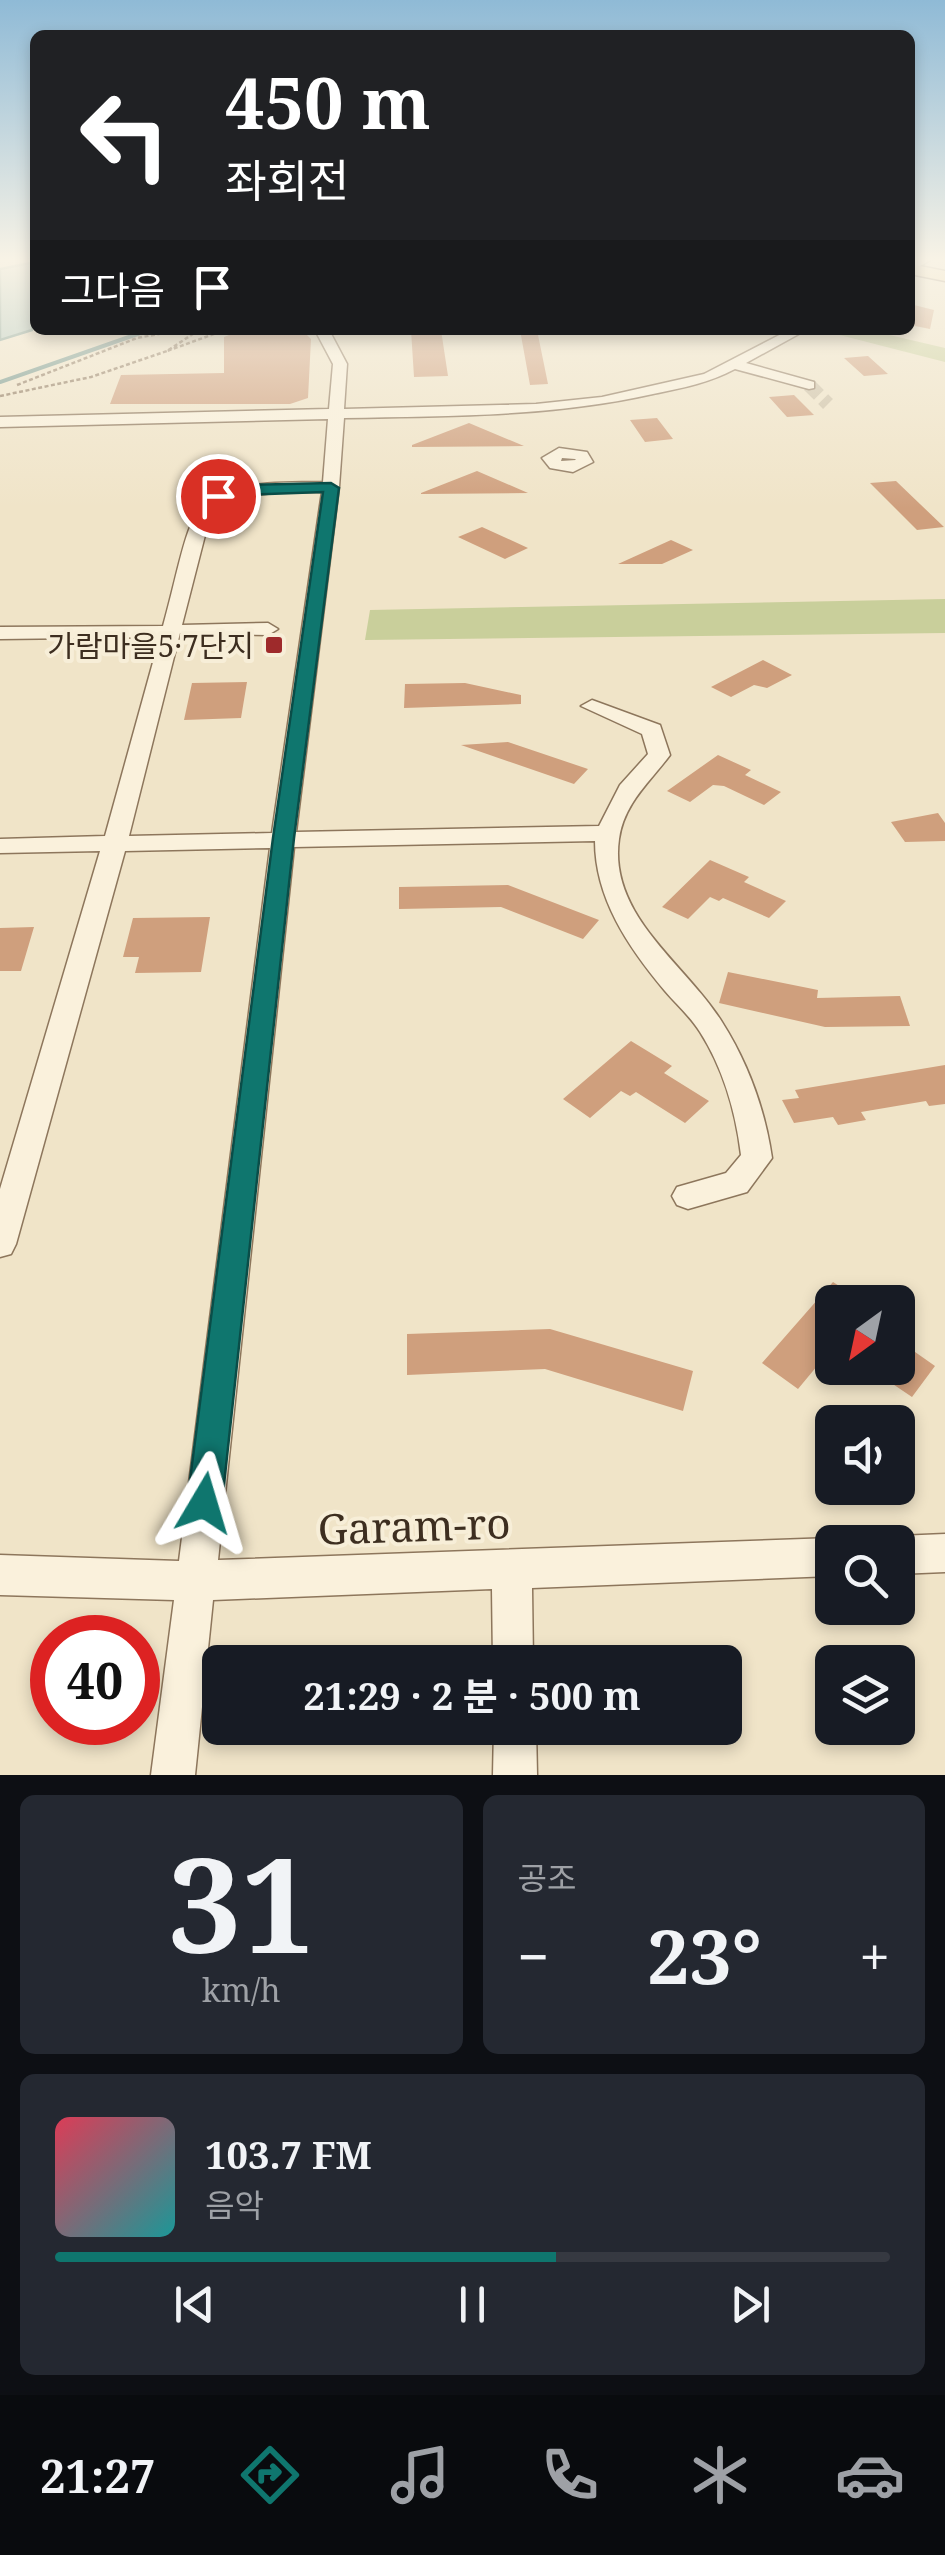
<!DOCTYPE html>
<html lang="ko">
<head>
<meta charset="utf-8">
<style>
	body { margin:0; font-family:"Noto Serif","Noto Sans KR",serif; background:#242831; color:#f1f3f6; height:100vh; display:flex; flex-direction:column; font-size:38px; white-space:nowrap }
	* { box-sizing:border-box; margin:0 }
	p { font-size:32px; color:#9ea1a6 }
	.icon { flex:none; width:55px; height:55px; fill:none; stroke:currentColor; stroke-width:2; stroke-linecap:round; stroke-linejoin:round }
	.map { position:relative; height:1775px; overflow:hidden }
	.panel { display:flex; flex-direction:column; gap:20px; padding:20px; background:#0d0f14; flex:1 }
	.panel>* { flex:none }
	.banner { position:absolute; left:30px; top:30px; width:885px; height:305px; border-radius:15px; box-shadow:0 5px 15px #0003; background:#202124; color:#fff; overflow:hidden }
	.needle { width:65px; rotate:213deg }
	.tools { position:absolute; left:815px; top:1285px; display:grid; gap:20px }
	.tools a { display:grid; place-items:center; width:100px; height:100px; border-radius:15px; background:#171b24; box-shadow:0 5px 15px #0003; font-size:50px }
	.speed { position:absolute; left:30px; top:1615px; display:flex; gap:20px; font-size:50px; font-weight:700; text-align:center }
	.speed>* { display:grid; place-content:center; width:130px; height:130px; border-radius:50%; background:#171b24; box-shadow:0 5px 15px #0003; line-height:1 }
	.speed .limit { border:15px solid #d22; background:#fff; color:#111 }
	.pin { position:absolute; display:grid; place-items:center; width:85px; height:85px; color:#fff; margin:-42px; border:5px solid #fff; border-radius:50%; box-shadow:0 2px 10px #0007 }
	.me { position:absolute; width:110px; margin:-55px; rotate:7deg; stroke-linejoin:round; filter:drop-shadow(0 0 8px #0008) }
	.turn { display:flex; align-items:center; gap:35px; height:210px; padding:0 30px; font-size:45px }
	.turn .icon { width:130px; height:130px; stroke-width:2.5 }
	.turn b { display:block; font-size:70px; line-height:85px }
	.then { display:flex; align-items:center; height:95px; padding:0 30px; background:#0003; gap:20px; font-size:38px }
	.big { font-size:75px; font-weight:700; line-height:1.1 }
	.panel .tile { flex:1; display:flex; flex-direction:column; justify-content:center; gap:15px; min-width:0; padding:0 35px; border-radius:15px; background:#242831 }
	.panel .dial { align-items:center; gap:0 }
	.dial b { font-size:130px; line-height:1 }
	.song { display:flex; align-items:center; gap:30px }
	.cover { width:120px; height:120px; border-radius:15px; background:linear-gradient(135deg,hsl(350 70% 55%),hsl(180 70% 35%)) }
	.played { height:10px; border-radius:5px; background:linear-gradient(90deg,#0f766e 60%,#363941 60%) }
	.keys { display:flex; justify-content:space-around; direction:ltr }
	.heat { display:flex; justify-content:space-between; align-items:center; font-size:55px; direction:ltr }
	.panel .tiles { flex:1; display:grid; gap:20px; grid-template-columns:1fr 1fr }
	.tile:last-child { grid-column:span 2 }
	.trip { position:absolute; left:202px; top:1645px; width:540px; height:100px; border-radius:15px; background:#171b24; box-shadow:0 5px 15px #0003; font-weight:700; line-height:100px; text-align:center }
	.tab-bar { display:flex; height:160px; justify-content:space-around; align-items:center; background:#090b0e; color:#9ea1a6 }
	.tab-bar .icon { width:70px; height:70px }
	.tab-bar .selected { color:#0f766e }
	.tab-bar b { font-size:45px; color:#f1f3f6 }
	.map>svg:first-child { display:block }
</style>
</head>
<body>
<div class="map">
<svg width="945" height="1775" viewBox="0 0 945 1775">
	<rect width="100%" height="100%" fill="#f0e4c8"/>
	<!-- green -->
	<path fill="#c9cf9b" d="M830 330H868L945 348V362L828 332Z
		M945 599V633L365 640 370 610Z"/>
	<!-- water -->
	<path fill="#a9c4bc" stroke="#6f938a" stroke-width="2.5" d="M35 262 32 330 0 340V269Z"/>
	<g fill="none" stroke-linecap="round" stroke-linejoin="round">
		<!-- stream -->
		<path stroke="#6f938a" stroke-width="4" d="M0 382 149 330"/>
	</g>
	<!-- building -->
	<path fill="#cf9f7d" d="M910 304 934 310 930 329 910 325Z
		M242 330H302L311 339 308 398 290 404H110L121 375 224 373V337Z
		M411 330H441L448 376 414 377Z
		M520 330H537L548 384 530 385Z
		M868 356 888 374 864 376 844 358Z
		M794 395 814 415 787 417 769 397Z
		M657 418 673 439 645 442 630 420Z
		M469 423 524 446 412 447V445Z
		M477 471 528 493 421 494V493Z
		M896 481 944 527 917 530 870 483Z
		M482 527 528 548 505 559 458 537Z
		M671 540 693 550 662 564H618Z
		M763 660 792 675 767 688 754 685 731 697 711 687Z
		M247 682 241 718 184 720 192 683Z
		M465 683 521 695V704L404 708 405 684Z
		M508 742 588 769 574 784 461 745Z
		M718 755 751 770 745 775 781 792 764 805 724 786 713 785 690 802 667 791Z
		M938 813 945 823V841L905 842 891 822Z
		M710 860 749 877 744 882 786 901 769 918 723 898 719 901 710 897 688 919 662 907Z
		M508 885 599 920 583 939 501 907 399 909V887Z
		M210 917 201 972 135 973 139 957H123L133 918Z
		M34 927 21 971H0V928Z
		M728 972 818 990 817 998 900 996 910 1026 825 1027 719 1003Z
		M631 1041 672 1066 664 1073 709 1101 685 1123 636 1092 630 1096 621 1091 590 1118 563 1099Z
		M945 1065V1104L929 1106 926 1101 861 1112 866 1120 838 1125 833 1117 794 1123 782 1100 799 1098 795 1090Z
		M833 1282 864 1302H832V1348L798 1389 762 1363Z
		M550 1329 693 1371 683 1411 545 1369 407 1375V1334Z
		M898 1340 935 1366 912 1397 869 1368H898Z"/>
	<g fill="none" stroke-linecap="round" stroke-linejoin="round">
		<!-- minor-tunnel -->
		<path stroke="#ccc0a6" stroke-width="14" stroke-dasharray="14 6" stroke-linecap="butt" d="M809 385 828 404"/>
		<defs>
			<path id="minor" d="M917 259H932L910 272V263Z
				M315 330H329L347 364 344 409 536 404 602 397 704 374 789 330H806L746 363 814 382V388L809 389 735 369C709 383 682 388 653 394 551 417 448 416 344 418L339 487 296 832 599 826 620 785 648 754 642 734 581 706 592 700 660 725 670 755C650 782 624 803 619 839 608 916 687 965 722 1022 748 1063 765 1110 772 1158L747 1192 688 1209 677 1205 672 1196 677 1187 726 1173 741 1155C736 1113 723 1068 700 1032 690 1016 676 1004 665 991 628 947 595 898 595 841L294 847 218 1560 832 1538 844 1542H832V1576L532 1588 533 1662H493L492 1589 213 1600 195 1775H151L174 1600 0 1595V1555L179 1561 270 848 125 851 16 1244 11 1254 0 1257V1189L100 851 0 853V839L105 836 160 637 0 639V627L163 626C198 499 179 482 323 482L328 419 0 427V417L329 409 333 364ZM281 492H322L272 833 129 836 180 633 268 635 278 629 268 623 182 625 211 512 232 498Z
				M559 448 587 452 593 462 573 472 550 468 542 458ZM562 458 575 459 576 460 561 461Z
				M945 1534V1572L898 1574V1542L884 1541 898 1536Z
				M494 1728H536L537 1775H493Z"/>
			<path id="major" d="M910 264 945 271V281L910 274Z"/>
		</defs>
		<!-- minor casing -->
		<use href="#minor" stroke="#8d765c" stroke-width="3"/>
		<!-- major casing -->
		<use href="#major" stroke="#5b4430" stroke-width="3"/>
		<!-- path -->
		<path stroke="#8d765c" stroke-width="2.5" stroke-dasharray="4 2.5" stroke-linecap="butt" d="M199 330 167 351 225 330
			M17 385 137 338 180 330
			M0 396 91 377 167 351"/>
		<!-- minor -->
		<use href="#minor" fill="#faf1dc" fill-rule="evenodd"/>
		<!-- major -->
		<use href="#major" fill="#f3d9a0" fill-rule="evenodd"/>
	</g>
	<!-- sky -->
	<linearGradient id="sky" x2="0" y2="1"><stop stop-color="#8fbad6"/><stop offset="0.51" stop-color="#f8f3e6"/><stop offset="1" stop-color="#f8f3e6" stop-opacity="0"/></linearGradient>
	<rect width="945" height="508" fill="url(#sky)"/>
	<!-- route -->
	<path fill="#0f766e" stroke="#0a4d48" stroke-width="2.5" d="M331 483 339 488 294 838 222 1503 217 1515 204 1520 192 1515 187 1503 273 838 323 492 243 495 218 501 210 496 243 485Z"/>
	<!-- markers -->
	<rect fill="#9e2a2b" stroke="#f7eed8" stroke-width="4" x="264" y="635" width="20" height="20" rx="5"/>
	<g text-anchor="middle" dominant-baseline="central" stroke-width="8" stroke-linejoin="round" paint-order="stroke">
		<!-- far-poi labels -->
		<g font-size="30" fill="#3d2e20" stroke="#f7eed8" text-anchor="end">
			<text x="254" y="645">가람마을5·7단지</text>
		</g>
		<!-- near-street labels -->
		<g font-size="42" fill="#3d2e20" stroke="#f7eed8">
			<text transform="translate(414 1525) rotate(-2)">Garam-ro</text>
		</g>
	</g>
</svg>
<div class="tools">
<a><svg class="needle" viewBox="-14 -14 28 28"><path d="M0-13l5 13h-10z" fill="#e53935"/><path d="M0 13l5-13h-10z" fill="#9ea1a6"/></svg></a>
<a><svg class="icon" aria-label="sound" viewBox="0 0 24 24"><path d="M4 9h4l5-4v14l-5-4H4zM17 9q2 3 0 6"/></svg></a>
<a><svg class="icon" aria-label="search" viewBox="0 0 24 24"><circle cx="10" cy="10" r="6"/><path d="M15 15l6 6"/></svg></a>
<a><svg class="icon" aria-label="layers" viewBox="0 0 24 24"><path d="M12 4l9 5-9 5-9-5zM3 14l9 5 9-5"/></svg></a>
</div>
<div class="speed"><div class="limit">40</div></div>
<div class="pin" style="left:218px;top:496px;background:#d93025"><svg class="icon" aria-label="arrive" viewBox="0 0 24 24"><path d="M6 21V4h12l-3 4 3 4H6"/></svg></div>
<svg class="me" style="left:204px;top:1503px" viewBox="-20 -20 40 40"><path d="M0-17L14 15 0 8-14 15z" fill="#0f766e" stroke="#fff" stroke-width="4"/></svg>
<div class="trip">21:29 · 2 분 · 500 m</div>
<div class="banner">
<div class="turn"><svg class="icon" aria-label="left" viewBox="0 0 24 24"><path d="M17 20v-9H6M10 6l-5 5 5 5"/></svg><div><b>450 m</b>좌회전</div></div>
<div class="then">그다음<svg class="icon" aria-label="arrive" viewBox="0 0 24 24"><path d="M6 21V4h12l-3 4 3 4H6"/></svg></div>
</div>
</div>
<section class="panel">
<div class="tiles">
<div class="tile dial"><b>31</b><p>km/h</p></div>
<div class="tile"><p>공조</p>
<div class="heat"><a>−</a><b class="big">23°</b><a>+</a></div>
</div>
<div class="tile">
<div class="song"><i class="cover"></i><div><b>103.7 FM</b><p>음악</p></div></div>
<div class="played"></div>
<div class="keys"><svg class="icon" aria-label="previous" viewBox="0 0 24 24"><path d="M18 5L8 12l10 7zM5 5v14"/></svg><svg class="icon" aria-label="pause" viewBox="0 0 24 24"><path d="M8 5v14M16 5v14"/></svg><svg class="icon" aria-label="next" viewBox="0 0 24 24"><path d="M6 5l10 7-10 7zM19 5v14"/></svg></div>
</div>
</div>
</section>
<nav class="tab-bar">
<b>21:27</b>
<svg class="icon selected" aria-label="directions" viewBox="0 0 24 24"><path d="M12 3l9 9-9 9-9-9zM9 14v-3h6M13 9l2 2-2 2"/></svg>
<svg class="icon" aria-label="music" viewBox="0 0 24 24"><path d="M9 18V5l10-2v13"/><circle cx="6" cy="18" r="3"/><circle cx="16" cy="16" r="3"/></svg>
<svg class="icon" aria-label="phone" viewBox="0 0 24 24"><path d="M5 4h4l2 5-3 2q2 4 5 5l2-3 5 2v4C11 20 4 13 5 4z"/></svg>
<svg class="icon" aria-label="climate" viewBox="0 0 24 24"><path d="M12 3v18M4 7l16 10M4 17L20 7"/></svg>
<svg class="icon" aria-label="car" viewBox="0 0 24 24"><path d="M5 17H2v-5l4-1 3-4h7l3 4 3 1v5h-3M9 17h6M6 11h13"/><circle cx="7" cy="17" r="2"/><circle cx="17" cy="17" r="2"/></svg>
</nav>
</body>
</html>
